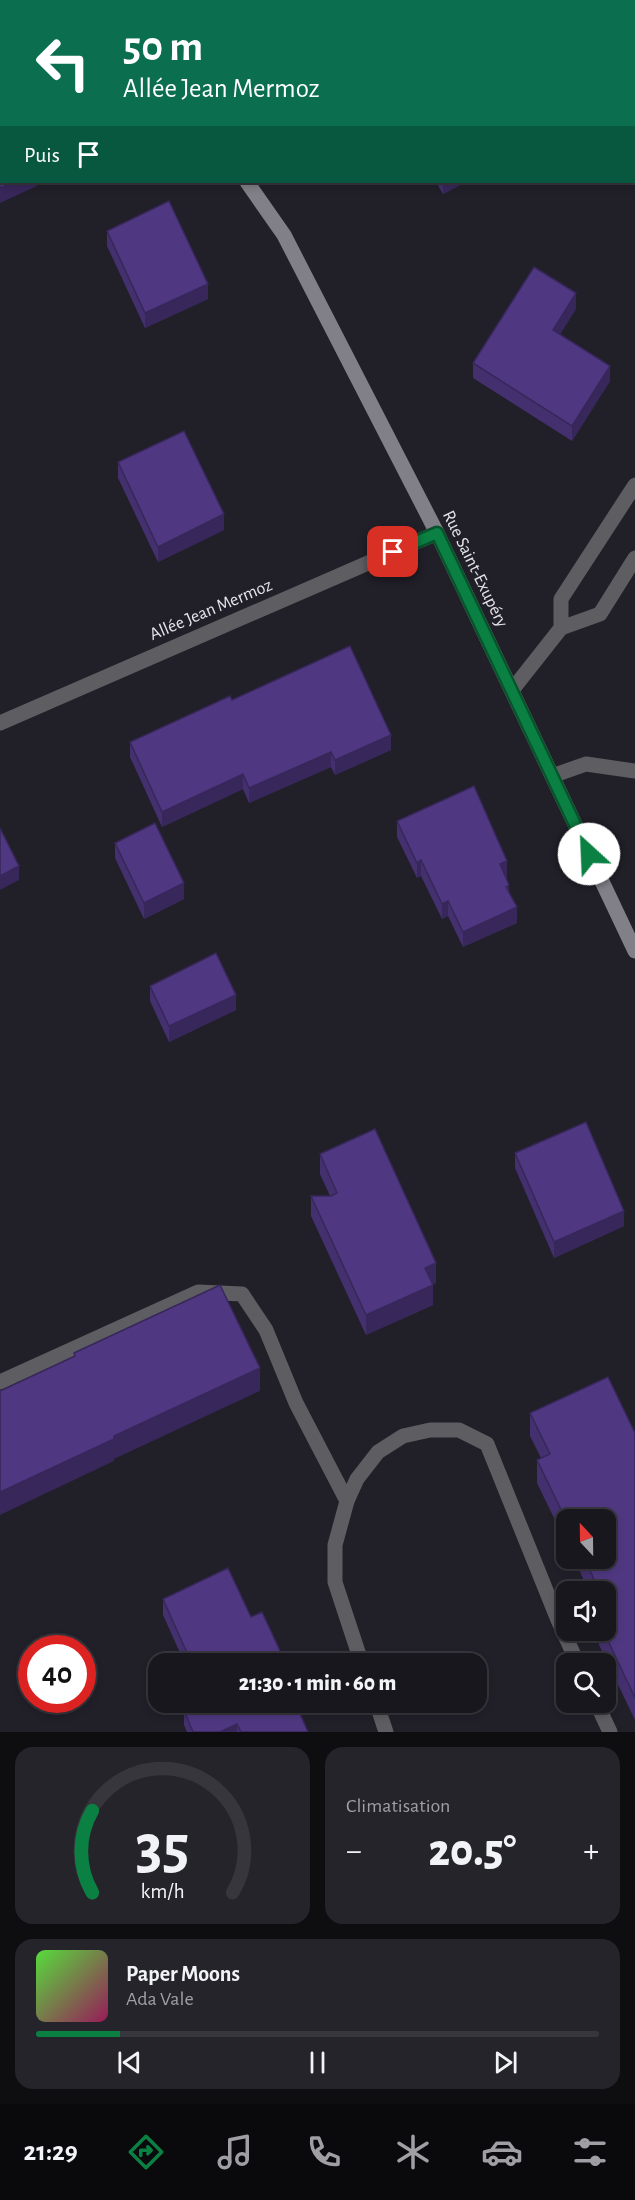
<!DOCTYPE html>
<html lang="fr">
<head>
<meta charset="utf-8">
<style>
	body { margin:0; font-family:"Alegreya Sans",sans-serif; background:#26242b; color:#f1f3f6; height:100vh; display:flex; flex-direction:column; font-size:22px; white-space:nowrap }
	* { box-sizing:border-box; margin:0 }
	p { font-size:20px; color:#9f9fa4 }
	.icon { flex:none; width:33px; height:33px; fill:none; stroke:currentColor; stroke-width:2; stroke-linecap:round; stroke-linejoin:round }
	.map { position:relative; height:1732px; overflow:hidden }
	.panel { display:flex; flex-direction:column; gap:15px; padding:15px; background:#0e0d10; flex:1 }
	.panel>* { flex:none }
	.hud { position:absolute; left:0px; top:0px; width:636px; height:183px; box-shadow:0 3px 9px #0003,0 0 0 2px #37363c; background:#0b6e4f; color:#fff; overflow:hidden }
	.needle { width:39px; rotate:338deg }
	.fabs { position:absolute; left:556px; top:1509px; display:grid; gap:12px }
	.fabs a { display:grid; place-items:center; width:60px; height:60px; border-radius:12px; background:#19171e; box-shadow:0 3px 9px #0003,0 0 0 2px #37363c; font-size:30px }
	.speed { position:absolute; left:18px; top:1635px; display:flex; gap:12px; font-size:30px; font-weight:700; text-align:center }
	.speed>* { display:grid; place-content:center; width:78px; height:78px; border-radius:50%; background:#19171e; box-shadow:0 3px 9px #0003,0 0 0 2px #37363c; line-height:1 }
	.speed .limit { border:9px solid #d22; background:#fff; color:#111 }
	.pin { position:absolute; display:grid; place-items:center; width:51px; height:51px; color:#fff; margin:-26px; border-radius:12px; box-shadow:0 3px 9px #0006 }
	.me { position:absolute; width:66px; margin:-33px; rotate:335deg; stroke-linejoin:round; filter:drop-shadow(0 0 4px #0008) }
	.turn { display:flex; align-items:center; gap:21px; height:126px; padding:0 24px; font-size:27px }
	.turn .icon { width:78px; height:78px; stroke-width:2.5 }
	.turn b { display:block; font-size:42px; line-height:51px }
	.then { display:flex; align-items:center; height:57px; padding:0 24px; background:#0003; gap:12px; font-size:22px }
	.big { font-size:45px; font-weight:800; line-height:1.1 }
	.panel .card { flex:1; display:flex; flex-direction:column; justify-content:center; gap:9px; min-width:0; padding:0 21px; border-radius:18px; background:#26242b }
	.panel .dial { align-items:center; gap:0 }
	.dial svg { height:156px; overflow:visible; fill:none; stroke:#37363c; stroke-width:7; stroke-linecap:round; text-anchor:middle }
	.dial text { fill:#f1f3f6; stroke:none }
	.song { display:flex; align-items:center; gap:18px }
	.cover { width:72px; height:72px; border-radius:9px; background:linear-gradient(135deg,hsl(110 70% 55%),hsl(330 70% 35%)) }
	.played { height:6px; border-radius:3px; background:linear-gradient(90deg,#0b8043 15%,#37363c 15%) }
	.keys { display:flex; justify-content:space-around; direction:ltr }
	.heat { display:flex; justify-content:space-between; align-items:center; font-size:33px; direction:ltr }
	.panel .tiles { flex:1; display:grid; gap:15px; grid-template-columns:1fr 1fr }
	.card:last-child { grid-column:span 2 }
	.trip { position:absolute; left:148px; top:1653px; width:339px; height:60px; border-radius:18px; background:#19171e; box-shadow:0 3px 9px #0003,0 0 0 2px #37363c; font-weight:800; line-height:60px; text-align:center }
	.tab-bar { display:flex; height:96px; justify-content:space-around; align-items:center; background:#0a090c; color:#9f9fa4 }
	.tab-bar .icon { width:42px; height:42px }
	.tab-bar .selected { color:#0b8043 }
	.tab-bar b { font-size:27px; color:#f1f3f6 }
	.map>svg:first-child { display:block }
</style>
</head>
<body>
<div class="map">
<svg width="635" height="1732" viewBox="0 0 635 1732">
	<rect width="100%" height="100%" fill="#211f28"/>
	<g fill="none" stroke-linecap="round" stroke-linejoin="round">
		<!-- lane -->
		<path stroke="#5e5d62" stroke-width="15" d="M0 1382 198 1292 242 1294 266 1330 296 1403 347 1501"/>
		<!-- street -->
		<path stroke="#5e5d62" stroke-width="15" d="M561 628V599L635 485
			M561 628 600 614 635 558
			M512 690 561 628
			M0 723 437 533
			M552 776 586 764 635 771
			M362 1664 335 1582V1545L347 1501 357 1479 378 1452 403 1436 430 1430H459L487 1444 558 1620 578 1664
			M376 1702 386 1732
			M596 1702 610 1732"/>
		<!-- secondary -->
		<path stroke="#817f87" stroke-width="15" d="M74 0 76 2
			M247 182 284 235 437 533 635 951"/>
	</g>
	<!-- wall -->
	<path fill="#44306f" d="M283 0H323L321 2H284Z
		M579 0H614L612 2H580Z
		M436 182H466L443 194Z
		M107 231 208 299 145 328 107 246Z
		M576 309 560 334 610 381 572 441 473 378V363Z
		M118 462 224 530 158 562 118 478Z
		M232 700 391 750 335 775 331 767 249 803 243 789 162 827 130 757V742Z
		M397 821 507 877H506L517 923 463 947 448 916 442 919 421 876 417 878 397 837Z
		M115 843 184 899 144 919 115 858Z
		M150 986 236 1010 169 1042 150 1001Z
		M515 1153 624 1226 554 1258 515 1168Z
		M320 1154 436 1283 433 1284V1305L366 1335 311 1216V1196H330L320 1174Z
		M530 1413 635 1433V1720L599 1645V1630H606V1592H589L574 1558H606L567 1520V1545L537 1483V1460L541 1458 530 1436Z
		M163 1599 251 1617 281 1664H185L163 1615Z
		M298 1702V1709L308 1732H187L184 1725V1710Z"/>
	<!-- shaded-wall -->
	<path fill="#37275a" d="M305 0H323L321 2H303Z
		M595 0H614L612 2H593Z
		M13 182H37V186L0 203V188Z
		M443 182H466L443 194Z
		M208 284V299L145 328V313Z
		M576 293V309L553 345V330Z
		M610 366V381L572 441V426Z
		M224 514V530L158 562V547Z
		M391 735V750L335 775V760Z
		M331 752V767L249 803V788Z
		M243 774V789L162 827V812Z
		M421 860V876L417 878V863Z
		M507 861V877L500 880V864Z
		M19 866V880L0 890V876Z
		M184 883V899L144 919V903Z
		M448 901V916L442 919V904Z
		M517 907V923L463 947V932Z
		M236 995V1010L169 1042V1026Z
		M624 1211V1226L554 1258V1242Z
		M436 1263V1283L425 1288V1268Z
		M433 1285V1305L366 1335V1315Z
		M260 1368V1391L114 1459V1461L0 1515V1492L114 1436Z
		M281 1653V1664H273V1656Z
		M237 1724V1732H220Z"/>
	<!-- building -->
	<path fill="#4f3881" stroke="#37275a" stroke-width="1.5" d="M296 0H305L303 2H297Z
		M635 94V159H634Z
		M2 103V182H13L0 188V104Z
		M169 201 208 284 145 313 107 231Z
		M534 267 576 293 553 330 610 366 572 426 473 363Z
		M184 431 224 514 158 547 118 462Z
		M350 646 391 735 335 760 331 752 249 788 243 774 162 812 130 742 230 696 232 700Z
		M474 786 507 861 500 864 509 885 506 887 517 907 463 932 448 901 442 904 421 860 417 863 397 821Z
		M155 823 184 883 144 903 115 843Z
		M0 828 19 866 0 876Z
		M216 953 236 995 169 1026 150 986Z
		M586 1122 624 1211 554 1242 515 1153Z
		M375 1129 436 1263 425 1268 433 1285 366 1315 311 1196H331L337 1193 320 1154Z
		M220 1285 260 1368 114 1436V1439L0 1492V1391L75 1356 74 1353Z
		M608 1377 635 1433V1698L603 1630H606V1620L612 1617 606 1604V1592H600L584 1558H606V1520H567V1522L537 1460 550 1454 530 1413Z
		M228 1568 251 1617 262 1612 281 1653 273 1656 277 1664H192L163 1599Z
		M200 1702H295L308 1732H241L237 1724 220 1732H193L184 1710Z"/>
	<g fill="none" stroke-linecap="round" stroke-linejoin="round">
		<defs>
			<path id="route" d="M393 552 437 533 589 854"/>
		</defs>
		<!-- route casing -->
		<use href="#route" stroke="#07532c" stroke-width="15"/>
		<!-- route -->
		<use href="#route" stroke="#0b8043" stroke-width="10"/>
	</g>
	<g text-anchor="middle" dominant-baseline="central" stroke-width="6" stroke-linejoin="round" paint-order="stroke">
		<!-- street labels -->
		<g font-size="18" fill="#e6e5eb" stroke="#211f28">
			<text transform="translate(475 569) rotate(64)">Rue Saint-Exupéry</text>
			<text transform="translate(211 610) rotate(-23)">Allée Jean Mermoz</text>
		</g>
	</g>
</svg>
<div class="fabs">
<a><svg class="needle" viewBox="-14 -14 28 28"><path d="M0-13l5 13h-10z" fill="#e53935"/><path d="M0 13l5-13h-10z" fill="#9f9fa4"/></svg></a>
<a><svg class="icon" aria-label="sound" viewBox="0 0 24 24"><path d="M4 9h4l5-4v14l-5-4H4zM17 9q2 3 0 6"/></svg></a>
<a><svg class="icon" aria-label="search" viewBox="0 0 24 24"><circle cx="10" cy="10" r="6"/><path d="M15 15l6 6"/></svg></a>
</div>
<div class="speed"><div class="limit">40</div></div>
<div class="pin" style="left:393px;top:552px;background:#d93025"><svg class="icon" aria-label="arrive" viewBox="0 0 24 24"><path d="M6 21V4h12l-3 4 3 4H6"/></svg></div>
<svg class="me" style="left:589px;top:854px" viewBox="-20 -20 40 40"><circle r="19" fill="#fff"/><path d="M0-13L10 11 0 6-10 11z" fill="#0b8043"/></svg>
<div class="trip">21:30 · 1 min · 60 m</div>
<div class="hud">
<div class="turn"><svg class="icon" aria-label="left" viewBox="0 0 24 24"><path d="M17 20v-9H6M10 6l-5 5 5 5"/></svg><div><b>50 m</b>Allée Jean Mermoz</div></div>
<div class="then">Puis<svg class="icon" aria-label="arrive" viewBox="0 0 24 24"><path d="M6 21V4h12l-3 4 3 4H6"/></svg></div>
</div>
</div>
<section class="panel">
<div class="tiles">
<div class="card dial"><svg viewBox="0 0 100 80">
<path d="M14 69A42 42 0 1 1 86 69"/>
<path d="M14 69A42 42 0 0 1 14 27" stroke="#0b8043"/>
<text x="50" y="56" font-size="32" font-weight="700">35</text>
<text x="50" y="72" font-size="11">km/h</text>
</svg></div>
<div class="card"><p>Climatisation</p>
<div class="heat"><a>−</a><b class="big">20.5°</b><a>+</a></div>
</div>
<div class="card">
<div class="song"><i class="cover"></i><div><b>Paper Moons</b><p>Ada Vale</p></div></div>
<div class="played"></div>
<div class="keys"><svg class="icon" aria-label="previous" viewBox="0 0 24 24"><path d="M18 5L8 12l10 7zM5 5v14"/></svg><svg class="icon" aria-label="pause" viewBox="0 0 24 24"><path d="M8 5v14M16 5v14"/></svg><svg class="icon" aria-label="next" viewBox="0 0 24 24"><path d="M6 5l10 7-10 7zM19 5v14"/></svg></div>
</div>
</div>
</section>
<nav class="tab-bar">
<b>21:29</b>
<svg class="icon selected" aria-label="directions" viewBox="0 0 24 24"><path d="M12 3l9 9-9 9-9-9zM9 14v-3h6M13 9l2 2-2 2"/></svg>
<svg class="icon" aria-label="music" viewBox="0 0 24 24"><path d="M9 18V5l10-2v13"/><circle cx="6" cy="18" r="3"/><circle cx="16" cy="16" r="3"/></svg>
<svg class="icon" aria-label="phone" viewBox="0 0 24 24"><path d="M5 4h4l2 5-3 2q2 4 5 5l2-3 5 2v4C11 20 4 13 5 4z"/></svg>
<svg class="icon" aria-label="climate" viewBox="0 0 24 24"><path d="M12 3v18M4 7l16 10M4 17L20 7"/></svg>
<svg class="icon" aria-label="car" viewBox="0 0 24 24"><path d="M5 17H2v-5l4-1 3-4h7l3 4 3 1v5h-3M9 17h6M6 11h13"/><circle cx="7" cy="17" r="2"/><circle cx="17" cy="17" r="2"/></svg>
<svg class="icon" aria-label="filters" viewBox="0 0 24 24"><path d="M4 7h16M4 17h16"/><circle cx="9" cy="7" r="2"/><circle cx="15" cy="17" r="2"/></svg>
</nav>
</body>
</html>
